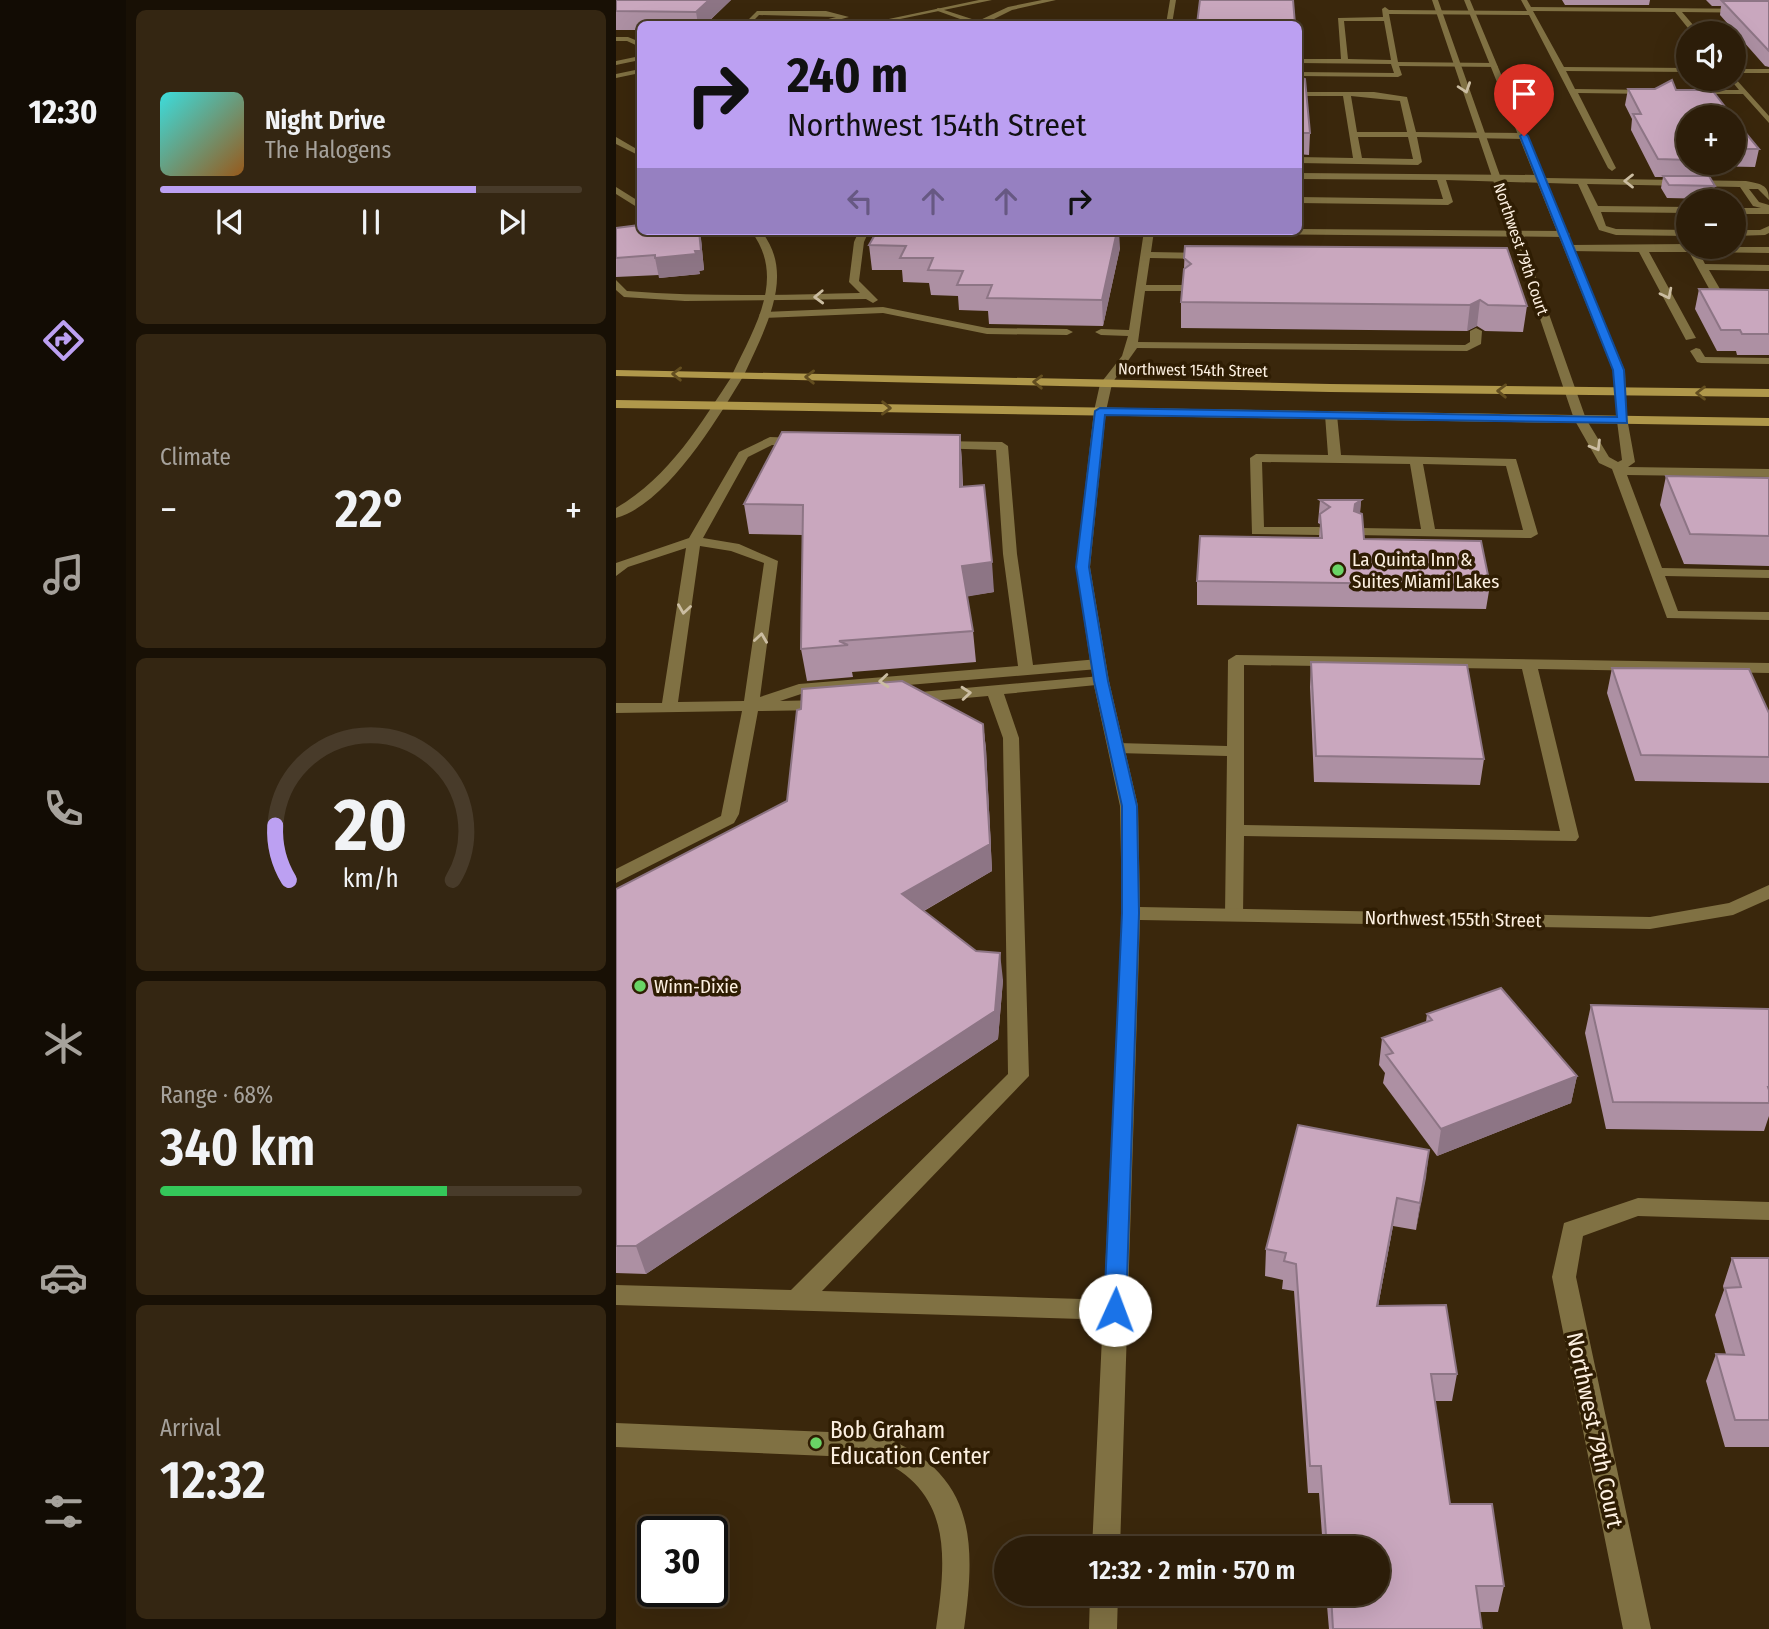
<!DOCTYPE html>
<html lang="en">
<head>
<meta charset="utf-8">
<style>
	body { margin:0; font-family:"Fira Sans Condensed",sans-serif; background:#342612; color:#f1f3f6; height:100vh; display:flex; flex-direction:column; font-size:26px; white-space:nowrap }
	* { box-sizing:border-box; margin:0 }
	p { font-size:23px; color:#a6a29c }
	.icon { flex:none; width:38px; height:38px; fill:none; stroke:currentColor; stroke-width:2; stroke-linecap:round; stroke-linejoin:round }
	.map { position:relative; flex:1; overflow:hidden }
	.sheet { display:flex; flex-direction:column; gap:10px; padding:10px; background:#181005; width:490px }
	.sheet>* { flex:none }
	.guide { position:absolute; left:21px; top:21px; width:665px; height:214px; border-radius:10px; box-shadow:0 7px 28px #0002,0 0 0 2px #483b2a; background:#bca0f2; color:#111; overflow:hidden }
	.tools { position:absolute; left:1060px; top:21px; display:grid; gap:14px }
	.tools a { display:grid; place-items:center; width:70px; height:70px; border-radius:50%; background:#2c1d09; box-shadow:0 7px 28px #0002,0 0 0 2px #483b2a; font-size:35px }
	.speed { position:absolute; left:21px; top:1516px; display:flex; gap:14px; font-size:35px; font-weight:700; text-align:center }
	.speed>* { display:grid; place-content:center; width:91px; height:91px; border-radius:50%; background:#2c1d09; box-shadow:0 7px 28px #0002,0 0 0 2px #483b2a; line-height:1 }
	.speed .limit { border:4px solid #111; border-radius:10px; background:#fff; color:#111 }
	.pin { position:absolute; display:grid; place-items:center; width:60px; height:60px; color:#fff; margin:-72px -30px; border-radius:50% 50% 50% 0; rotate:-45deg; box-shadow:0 0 7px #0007 }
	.pin .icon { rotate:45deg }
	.me { position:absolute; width:77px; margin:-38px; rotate:2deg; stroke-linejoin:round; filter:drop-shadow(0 0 5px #0008) }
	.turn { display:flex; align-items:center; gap:24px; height:147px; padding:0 35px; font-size:32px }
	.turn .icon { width:91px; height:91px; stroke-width:2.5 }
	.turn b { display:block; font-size:49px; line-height:60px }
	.lanes { display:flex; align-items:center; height:66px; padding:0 35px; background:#0003; justify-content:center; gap:35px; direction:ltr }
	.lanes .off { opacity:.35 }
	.big { font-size:52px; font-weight:600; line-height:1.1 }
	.sheet .card { flex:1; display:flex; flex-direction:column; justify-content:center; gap:10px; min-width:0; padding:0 24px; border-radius:10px; background:#342612 }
	.sheet .dial { align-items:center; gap:0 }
	.dial svg { height:182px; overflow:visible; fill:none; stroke:#483b2a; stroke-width:7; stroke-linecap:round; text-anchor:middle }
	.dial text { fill:#f1f3f6; stroke:none }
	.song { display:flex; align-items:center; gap:21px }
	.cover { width:84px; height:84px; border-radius:10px; background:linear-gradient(135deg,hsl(180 70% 55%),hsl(30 70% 35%)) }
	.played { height:7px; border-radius:4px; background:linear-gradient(90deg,#bca0f2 75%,#483b2a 75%) }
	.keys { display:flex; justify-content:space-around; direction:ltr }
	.heat { display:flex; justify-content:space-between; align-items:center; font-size:38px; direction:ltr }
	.charge { height:10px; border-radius:5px; background:linear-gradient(90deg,#34c759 68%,#483b2a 0) }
	.trip { position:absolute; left:378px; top:1536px; width:396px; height:70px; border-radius:35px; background:#2c1d09; box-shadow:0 7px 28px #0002,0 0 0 2px #483b2a; font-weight:600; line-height:70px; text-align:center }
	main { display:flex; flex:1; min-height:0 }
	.tabs { display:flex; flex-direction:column; width:126px; justify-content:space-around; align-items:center; background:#120c04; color:#a6a29c }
	.tabs .icon { width:49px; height:49px }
	.tabs .active { color:#bca0f2 }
	.tabs b { font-size:32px; color:#f1f3f6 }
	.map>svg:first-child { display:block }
</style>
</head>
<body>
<main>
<nav class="tabs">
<b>12:30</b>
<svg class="icon active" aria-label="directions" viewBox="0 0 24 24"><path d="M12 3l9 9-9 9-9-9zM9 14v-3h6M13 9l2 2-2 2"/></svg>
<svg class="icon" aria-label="music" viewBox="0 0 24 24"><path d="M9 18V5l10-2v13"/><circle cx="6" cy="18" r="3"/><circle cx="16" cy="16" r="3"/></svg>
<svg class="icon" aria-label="phone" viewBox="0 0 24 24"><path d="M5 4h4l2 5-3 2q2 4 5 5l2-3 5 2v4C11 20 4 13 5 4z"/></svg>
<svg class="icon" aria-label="climate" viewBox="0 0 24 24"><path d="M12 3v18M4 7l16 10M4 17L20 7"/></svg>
<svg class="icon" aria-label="car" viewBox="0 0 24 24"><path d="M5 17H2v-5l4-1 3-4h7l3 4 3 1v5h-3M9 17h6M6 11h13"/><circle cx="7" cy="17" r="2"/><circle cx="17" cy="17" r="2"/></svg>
<svg class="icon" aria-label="filters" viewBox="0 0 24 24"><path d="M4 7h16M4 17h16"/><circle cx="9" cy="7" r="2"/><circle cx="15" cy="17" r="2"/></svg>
</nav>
<section class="sheet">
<div class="card">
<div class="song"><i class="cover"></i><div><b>Night Drive</b><p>The Halogens</p></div></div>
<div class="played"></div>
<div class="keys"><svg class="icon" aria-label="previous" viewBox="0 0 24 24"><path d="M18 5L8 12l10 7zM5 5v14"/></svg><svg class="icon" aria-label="pause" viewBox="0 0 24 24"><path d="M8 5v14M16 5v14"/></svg><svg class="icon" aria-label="next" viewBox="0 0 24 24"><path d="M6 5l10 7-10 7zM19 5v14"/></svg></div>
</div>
<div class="card"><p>Climate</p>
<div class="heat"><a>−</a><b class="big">22°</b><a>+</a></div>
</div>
<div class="card dial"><svg viewBox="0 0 100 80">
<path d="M14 69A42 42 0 1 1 86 69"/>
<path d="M14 69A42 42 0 0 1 8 45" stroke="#bca0f2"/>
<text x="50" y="56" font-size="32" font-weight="700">20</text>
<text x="50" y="72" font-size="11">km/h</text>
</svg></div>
<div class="card"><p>Range · 68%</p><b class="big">340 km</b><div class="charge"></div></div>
<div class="card"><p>Arrival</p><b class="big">12:32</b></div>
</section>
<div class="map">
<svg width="1153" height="1629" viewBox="0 0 1153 1629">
	<rect width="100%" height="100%" fill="#3a270c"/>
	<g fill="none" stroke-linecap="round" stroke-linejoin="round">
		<!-- service -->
		<path fill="#807143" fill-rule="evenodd" d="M426 0H440L396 10 368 24H358L319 10 322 8 362 21 392 7Z
			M554 0H560L556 24H550Z
			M905 0H911L915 7 1153 9V13L1066 12 1084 33H1076L1059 12 917 11 948 67 1073 68V72L950 71 959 89 1035 90 1039 92 1035 94 962 93 1000 168 996 171 992 168 913 15 773 14 782 62 879 63 882 67 783 66 786 75 782 77 682 76V72L778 73 775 64 682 63V59H725L722 18 767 17 766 9 769 7 773 10 911 11ZM728 21H768L775 60 732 59Z
			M141 11H210L233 17 207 24 205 21 220 17 143 15 134 24H128Z
			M0 37H12L24 42V47L11 41H0Z
			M24 56V60L0 65V61Z
			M1118 69H1153V73H1118Z
			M1118 77 1153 116V123L1127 94H1073L1069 92 1073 90H1123L1114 79Z
			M682 92H758L791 97 800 132 908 133 912 136 908 139 801 137 806 162 802 165 682 163V157L737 158 727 96H682ZM735 96 784 101 791 132H741ZM742 137H792L797 159 746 158Z
			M682 173 925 175 929 178 1130 181C1144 184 1153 184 1153 200L1142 189H1133L1143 202 1153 205V214H1118V208H1145L1137 206 1124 187 971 184 982 206 1073 207V213L985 212 990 226 1000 229 1073 230V236L1000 235 983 230 962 184 830 180 837 202 832 205 682 203V197L827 199 821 180 682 179Z
			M0 187 24 202V209L0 194Z
			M1153 226V233L1149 235 1118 236V230H1144Z
			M682 229 949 231 954 234 949 237 633 234 628 231H682Z
			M243 231H253L248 242 243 281 262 300 257 303 250 299 69 301 8 297 0 290V280L11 291C89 297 166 295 244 293L233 282 238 242Z
			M528 231H538L535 252 590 253 595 256 590 259 534 258 530 285H568L573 288 568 291H529L522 342 849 345 854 342V331L860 328 866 331 865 344 851 351 521 348 494 386H486L484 384 506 356 512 336 485 335 479 332 485 329 513 330Z
			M1073 244V247H1153V253L1083 252 1089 264 1153 265V271L1093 270 1104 289 1153 293V299L1096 294 1073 252H1033L1080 338 1070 340 1023 252 954 251 949 248 954 245Z
			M267 307 371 328 451 329 457 332 451 335 371 334 267 313 148 318 143 315 148 312Z
			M1080 348 1084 349 1089 357 1153 358V364L1085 363 1081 362 1074 351Z
			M715 411 721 415 725 455 900 459 922 534 915 538 739 535V529L744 528 805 529 794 464 646 462 648 527H703L710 531 703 535 636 534 634 458 640 454 712 455 709 415ZM807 464 890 466 907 530 819 529Z
			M964 415 970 419 993 457 1002 462 1006 460 1001 421 1011 418 1019 462 1012 467 1153 469V477L1011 475 1046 568 1153 570V578L1049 576 1062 611 1153 612V620L1051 618 996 469 983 463 958 419Z
			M154 437 183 438 189 442 183 446 156 445 132 457 87 538 123 544 162 561 144 697 183 684 402 666 387 554 380 450 318 448 316 445 322 441 386 442 392 446 401 554 417 665 482 659 490 664 482 669 185 694 164 701 206 700 214 705 206 710 142 711 123 814 118 823 0 883V869L105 816 126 711 0 713V703H46L70 548 12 567 0 576V563L73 538 123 452ZM84 546 115 551 148 563 128 701 62 702Z
			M620 655 1153 663V673L922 669 963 837 960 841 628 836 627 915 625 920H611L609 915 611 756 502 753 494 748 502 743 611 746 612 660ZM628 665 906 669 944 831 628 825Z
			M485 676 493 681 491 684 388 694 403 738 413 1076 206 1291 499 1300 508 1303 511 1310 508 1317 499 1320 0 1305V1285L175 1290 392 1074 387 738 372 696 293 703 285 698 293 693Z
			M0 1423 261 1434C358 1471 361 1537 348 1629H320C330 1559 338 1491 260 1458L0 1447Z"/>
		<!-- minor -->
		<path fill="#807143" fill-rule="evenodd" d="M363 0H376L260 24H249Z
			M816 0H822L970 419 968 422 958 419Z
			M848 0H854L1009 371 1011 424 1001 421 997 371Z
			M24 69V73L0 78V74Z
			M0 137 24 151V156L0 144Z
			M135 231H145C181 275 148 330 128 375L122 378 116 375C138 328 171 278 135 231Z
			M490 380 496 384 490 411 474 567 493 681 522 806 524 907 1034 917 1113 903 1153 885V899L1117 915 1034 929 524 920 504 1549H476L506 913 504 806 477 681 460 567 478 411 484 384Z
			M1022 1198 1153 1202V1220L1022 1216 967 1236 960 1277 1035 1629H1007L936 1277 948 1223Z
			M474 1594H502L501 1629H473Z"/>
		<!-- tertiary -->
		<path fill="#807143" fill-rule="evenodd" d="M118 373 128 375C102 418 51 504 0 518V508C54 477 85 423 118 373Z"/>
		<!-- secondary -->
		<path fill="#b0984b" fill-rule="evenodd" d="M0 370 714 384 1153 389V397L714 392 0 376Z
			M0 400 1153 418V426L0 408Z"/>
	</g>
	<!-- wall -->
	<path fill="#ad90a3" d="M0 0H115L90 24H24V30H0Z
		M946 0H1034L1033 5H949Z
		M1090 0H1153V67L1149 66 1104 15 1105 6H1096Z
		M682 64 683 77 694 133 693 155 682 154Z
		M1012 89 1073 117V163H1118V119L1143 149 1139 167 1086 166 1084 176 1099 186 1096 199 1051 198 1045 188 1047 177H1039L1015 130 1016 119 1009 105Z
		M0 228 85 239 88 270 83 271 84 274 43 278V275L0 277Z
		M253 245 504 248 487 326 373 324 372 311 343 310 342 296 315 295 313 283 287 282 286 270H256Z
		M569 246 911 306 907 332 869 331 861 326 851 331 565 328V302L568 268Z
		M1083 289 1153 290V355H1121L1120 351H1101L1079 309Z
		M344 435 346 463 347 486 378 592 351 596 357 631 360 662 236 672 237 677 191 681 185 649 187 535 133 534 128 504Z
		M1050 476 1153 478V566L1068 564 1044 505Z
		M704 500H745L744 513 748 539 874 585 870 609 581 605V581L703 538 704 524 702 523Z
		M695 662 868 759 864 785 698 782 694 687Z
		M996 668 1153 713V783L1019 781 991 693Z
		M367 724 370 749 376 871 308 911 387 980 382 1039 30 1274 0 1273V889Z
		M975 1005 1153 1009V1116L1148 1131 990 1129 969 1033Z
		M811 1014 961 1076 955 1103 821 1156 767 1083 769 1073 763 1065 766 1038 810 1022Z
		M813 1150 800 1230 777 1226 762 1306 841 1374 836 1401H819L834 1504 888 1586 882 1612H864L866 1629H713L710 1594H761V1549H707L703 1493H692L678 1291 666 1289 667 1280 649 1276 650 1249Z
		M1116 1258H1153V1447H1109L1090 1381 1100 1354H1110L1099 1315 1108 1290 1107 1286Z"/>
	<!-- shaded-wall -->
	<path fill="#8d7585" d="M93 0H115L90 24H82L80 12Z
		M83 231H84L85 239 88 270 83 271 79 251Z
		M501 231H503L504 248 487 326 486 300Z
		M80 254 84 274 43 278 39 258Z
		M864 300 861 326 851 331 854 305Z
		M344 435 346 463 347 516 344 487Z
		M745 500 743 524 737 527 739 504Z
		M376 562 378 592 349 597 346 566Z
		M367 724 370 749 376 871 290 921 286 894Z
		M384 953 387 980 382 1039 30 1274 20 1246Z
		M961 1076 955 1103 821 1156 825 1129Z
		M813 1150 810 1178 800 1230 804 1203Z
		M781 1198 777 1226 757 1333 761 1306Z"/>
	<!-- building -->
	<path fill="#c9a7be" stroke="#8d7585" stroke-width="2" d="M0 0H93L80 12 0 11Z
		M584 0H677L679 24H581Z
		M1106 1H1153V51Z
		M682 77 689 79 694 133H682Z
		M1056 80 1060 90H1096L1117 117H1073V160L1042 159 1017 114H1025L1012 89H1039Z
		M1118 119 1143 149H1118Z
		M1047 176H1093L1099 186 1053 185Z
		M24 225V231H83L85 251H79L80 254 39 258V255L0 258V228Z
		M261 231H501L486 300 371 298 376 285H341L347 271 312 270 317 258H284L290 246 253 245Z
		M569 246 891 248 911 306 872 305 864 300 854 305 565 302 568 269 575 264 568 258Z
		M1083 289 1153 290V334H1126L1124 330H1105Z
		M166 432 344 435V487L368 485 376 562 346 566 357 631 223 641 232 645 185 649 187 505 128 504Z
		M1050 476 1153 478V536L1074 534Z
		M704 500H745L739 504 738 511 746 514 748 539 865 541 874 585 581 581 584 536 706 538 704 514 714 507Z
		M695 662 851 665 868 759 700 756Z
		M996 668 1133 669 1153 713V757L1025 755Z
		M286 681 367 724 374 844 286 894 360 951 384 953 379 1011 20 1246H0V889L171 801 181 710 185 709 186 689Z
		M885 988 961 1076 825 1129 770 1055 777 1053 766 1038 816 1020 811 1014Z
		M975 1005 1153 1009V1087H1152L1153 1090V1103L997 1102Z
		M682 1125 813 1150 804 1203 781 1198 761 1306 830 1305 841 1374H815L834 1504H876L888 1586H860L866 1629H717L715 1594H761V1549H711L705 1466H694L680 1264 668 1261 670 1253 650 1249Z
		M1116 1258H1153V1420H1119L1100 1354 1128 1355 1109 1288 1125 1287Z"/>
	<!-- one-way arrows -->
	<defs><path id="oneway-chevron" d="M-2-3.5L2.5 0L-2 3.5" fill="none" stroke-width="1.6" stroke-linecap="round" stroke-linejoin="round" transform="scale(1.75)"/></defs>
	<g stroke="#cbbda2">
		<use href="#oneway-chevron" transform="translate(849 88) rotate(71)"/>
		<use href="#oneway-chevron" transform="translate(1013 181) rotate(-180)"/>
		<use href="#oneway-chevron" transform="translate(1051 294) rotate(63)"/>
		<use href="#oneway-chevron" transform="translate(203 297) rotate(178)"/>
		<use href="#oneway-chevron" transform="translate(980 446) rotate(59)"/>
		<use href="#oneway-chevron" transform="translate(68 609) rotate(98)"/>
		<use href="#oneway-chevron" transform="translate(145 638) rotate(-82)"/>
		<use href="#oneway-chevron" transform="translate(268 681) rotate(175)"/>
		<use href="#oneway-chevron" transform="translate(350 693) rotate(-5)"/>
	</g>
	<g stroke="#634e20">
		<use href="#oneway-chevron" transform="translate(61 374) rotate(-179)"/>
		<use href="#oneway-chevron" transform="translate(194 377) rotate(-179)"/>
		<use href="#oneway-chevron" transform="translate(422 382) rotate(-179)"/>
		<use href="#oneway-chevron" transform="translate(886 391) rotate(-179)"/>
		<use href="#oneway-chevron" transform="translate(1085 393) rotate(-180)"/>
		<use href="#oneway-chevron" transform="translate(270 408) rotate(1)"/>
	</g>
	<!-- route -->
	<path fill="#1a73e8" stroke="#114b97" stroke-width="2" d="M908 133 912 136 1008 370 1011 423 489 415 473 567 492 681 521 806 523 913 510 1310 507 1316 499 1319 491 1316 488 1310 506 913V806L478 681 460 567 479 411 484 408 1001 417 997 370 904 136Z"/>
	<!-- markers -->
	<g fill="#69d465" stroke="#2f1d03" stroke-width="2.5">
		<circle cx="722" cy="570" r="7"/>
		<circle cx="24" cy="986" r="7"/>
		<circle cx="200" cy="1443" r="7"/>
	</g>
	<g text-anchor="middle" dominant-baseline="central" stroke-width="7" stroke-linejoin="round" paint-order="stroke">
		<!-- far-street labels -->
		<g font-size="16" fill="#fdf0e1" stroke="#2f1d03">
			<text transform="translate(905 249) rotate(71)">Northwest 79th Court</text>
			<text transform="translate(577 370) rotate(1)">Northwest 154th Street</text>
		</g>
		<!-- poi labels -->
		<g font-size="19" fill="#fdf0e1" stroke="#2f1d03" text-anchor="start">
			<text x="736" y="559">La Quinta Inn &amp;<tspan x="736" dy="22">Suites Miami Lakes</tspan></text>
			<text x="38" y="986">Winn-Dixie</text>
		</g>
		<!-- street labels -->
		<g font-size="19" fill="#fdf0e1" stroke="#2f1d03">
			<text transform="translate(837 919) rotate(1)">Northwest 155th Street</text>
		</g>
		<!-- near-poi labels -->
		<g font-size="23" fill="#fdf0e1" stroke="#2f1d03" text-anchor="start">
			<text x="214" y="1430">Bob Graham<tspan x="214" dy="26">Education Center</tspan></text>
		</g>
		<!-- near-street labels -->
		<g font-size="23" fill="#fdf0e1" stroke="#2f1d03">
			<text transform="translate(979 1430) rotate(78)">Northwest 79th Court</text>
		</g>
	</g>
</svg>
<div class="tools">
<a><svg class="icon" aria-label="sound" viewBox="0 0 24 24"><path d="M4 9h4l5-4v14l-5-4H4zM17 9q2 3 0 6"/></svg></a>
<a>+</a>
<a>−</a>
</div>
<div class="speed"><div class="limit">30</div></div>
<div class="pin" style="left:908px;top:136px;background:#d93025"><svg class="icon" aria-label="arrive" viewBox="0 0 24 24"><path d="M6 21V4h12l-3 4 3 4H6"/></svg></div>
<svg class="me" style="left:499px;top:1310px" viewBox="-20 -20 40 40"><circle r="19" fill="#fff"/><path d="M0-13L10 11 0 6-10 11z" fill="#1a73e8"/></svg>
<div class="trip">12:32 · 2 min · 570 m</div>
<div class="guide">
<div class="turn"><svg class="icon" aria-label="right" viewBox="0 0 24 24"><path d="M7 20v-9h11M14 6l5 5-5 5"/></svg><div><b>240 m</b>Northwest 154th Street</div></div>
<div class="lanes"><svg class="icon off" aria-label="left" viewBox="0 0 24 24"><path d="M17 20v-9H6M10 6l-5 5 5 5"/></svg><svg class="icon off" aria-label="ahead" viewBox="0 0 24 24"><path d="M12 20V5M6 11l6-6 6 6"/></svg><svg class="icon off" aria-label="ahead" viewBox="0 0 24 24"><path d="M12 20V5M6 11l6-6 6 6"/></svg><svg class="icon" aria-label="right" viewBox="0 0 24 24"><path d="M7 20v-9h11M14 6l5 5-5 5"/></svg></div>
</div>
</div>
</main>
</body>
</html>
